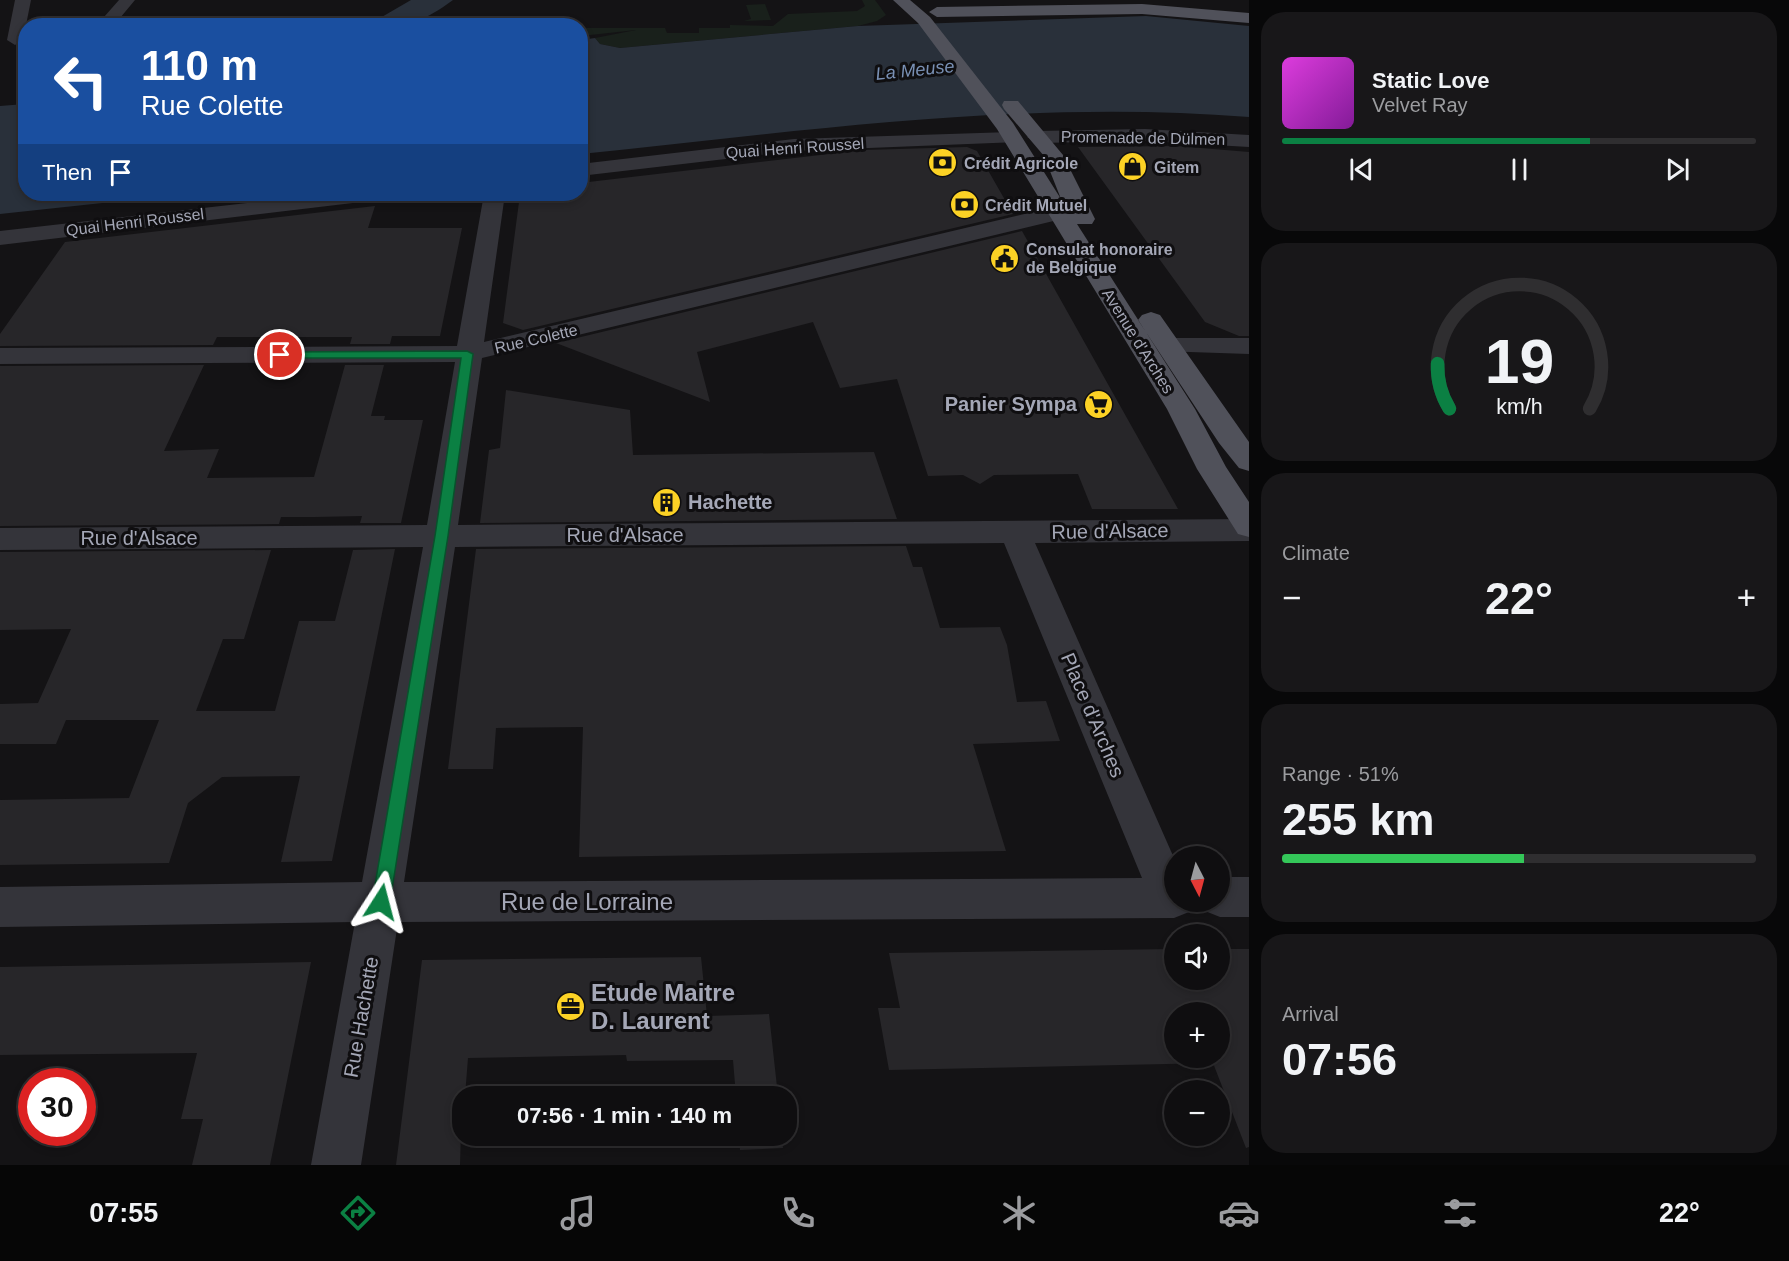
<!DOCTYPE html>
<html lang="en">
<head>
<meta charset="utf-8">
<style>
	body { margin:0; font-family:Helvetica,sans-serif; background:#181719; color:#f1f3f6; height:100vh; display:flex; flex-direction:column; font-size:22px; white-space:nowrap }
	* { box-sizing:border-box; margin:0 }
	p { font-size:20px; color:#9b9c9f }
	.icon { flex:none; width:33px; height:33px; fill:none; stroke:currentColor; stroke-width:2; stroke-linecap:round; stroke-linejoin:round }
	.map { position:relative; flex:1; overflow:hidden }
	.side { display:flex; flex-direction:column; gap:12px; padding:12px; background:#080809; width:540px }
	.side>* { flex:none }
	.top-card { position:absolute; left:18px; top:18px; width:570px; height:183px; border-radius:24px; box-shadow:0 3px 9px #0003,0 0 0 2px #2f2e30; background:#1a4fa0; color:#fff; overflow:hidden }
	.needle { width:39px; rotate:174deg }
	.fabs { position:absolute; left:1164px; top:846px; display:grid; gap:12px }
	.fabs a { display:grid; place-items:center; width:66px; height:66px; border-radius:50%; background:#0f0e10; box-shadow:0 3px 9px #0003,0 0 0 2px #2f2e30; font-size:30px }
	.speed { position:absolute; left:18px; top:1068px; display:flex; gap:12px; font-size:30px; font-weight:700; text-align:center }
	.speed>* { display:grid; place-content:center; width:78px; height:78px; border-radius:50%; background:#0f0e10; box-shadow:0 3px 9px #0003,0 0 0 2px #2f2e30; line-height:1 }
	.speed .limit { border:9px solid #d22; background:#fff; color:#111 }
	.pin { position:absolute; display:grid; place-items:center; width:51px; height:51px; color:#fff; margin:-26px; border:3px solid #fff; border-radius:50%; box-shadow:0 2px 6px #0007 }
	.me { position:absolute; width:66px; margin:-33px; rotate:9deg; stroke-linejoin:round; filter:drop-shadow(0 0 4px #0008) }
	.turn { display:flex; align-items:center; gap:21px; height:126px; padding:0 24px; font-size:27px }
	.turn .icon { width:78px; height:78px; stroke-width:2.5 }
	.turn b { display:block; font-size:42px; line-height:51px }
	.then { display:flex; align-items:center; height:57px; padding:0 24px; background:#0003; gap:12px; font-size:22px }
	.big { font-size:45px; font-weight:800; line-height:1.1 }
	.side .widget { flex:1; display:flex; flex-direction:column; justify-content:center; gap:9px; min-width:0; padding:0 21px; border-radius:24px; background:#181719 }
	.side .dial { align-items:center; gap:0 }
	.dial svg { height:156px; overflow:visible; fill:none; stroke:#2f2e30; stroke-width:7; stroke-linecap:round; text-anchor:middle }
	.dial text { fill:#f1f3f6; stroke:none }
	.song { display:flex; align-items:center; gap:18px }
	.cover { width:72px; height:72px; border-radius:9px; background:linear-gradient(135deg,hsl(300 70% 55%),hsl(290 70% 35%)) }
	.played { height:6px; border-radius:3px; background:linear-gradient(90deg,#0b8043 65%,#2f2e30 65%) }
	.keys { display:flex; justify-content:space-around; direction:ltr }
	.heat { display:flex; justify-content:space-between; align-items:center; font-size:33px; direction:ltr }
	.charge { height:9px; border-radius:4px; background:linear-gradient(90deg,#34c759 51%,#2f2e30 0) }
	.trip { position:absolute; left:452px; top:1086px; width:345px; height:60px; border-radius:24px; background:#0f0e10; box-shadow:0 3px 9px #0003,0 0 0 2px #2f2e30; font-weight:800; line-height:60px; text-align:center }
	.tabs { display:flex; height:96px; justify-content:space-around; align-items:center; background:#060606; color:#9b9c9f }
	.tabs .icon { width:42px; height:42px }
	.tabs .current { color:#0b8043 }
	.tabs b { font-size:27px; color:#f1f3f6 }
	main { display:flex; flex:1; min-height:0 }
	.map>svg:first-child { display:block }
</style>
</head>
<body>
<main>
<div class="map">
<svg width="1249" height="1165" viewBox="0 0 1249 1165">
	<rect width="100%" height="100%" fill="#141315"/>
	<!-- green -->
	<path fill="#19201b" d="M862 0H875L886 15 877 21 858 26 620 48 600 44 595 38 636 30 581 36 580 28H665L667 33H699V28H730V25L773 26 788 14 857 11 865 6Z
		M765 4 771 20 744 21 751 19 746 5Z"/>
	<!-- water -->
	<path fill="#29303a" d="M411 0H453C420 24 408 26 368 25Z
		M1146 16 1249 26V117C1025 99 803 131 581 154V40L595 38 600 44 620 48 858 26Z
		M25 104 26 194H186L0 214V106Z"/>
	<!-- building -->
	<path fill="#272629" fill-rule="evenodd" d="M1177 146 1249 152V336H1239L1205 322 1078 147Z
		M967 147 977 151 1013 214 523 330 503 323 519 202 562 199 560 194H580V183L864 150Z
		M375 206 368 228H462L440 336H392L390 344H350L352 337H217L213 345 0 346V334L65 242Z
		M1022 231 1178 509H1092L1078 474 994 475 980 484 963 475 928 476 897 379 840 388 813 322 697 352 710 402 556 343Z
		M204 365 164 451 219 449 207 478 314 477 345 365H384L371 416H385L384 420H423L401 523H360L362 516 315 517H281L279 524 0 526V366Z
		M506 390 630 410 633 455 874 452 897 519 480 523 489 450 500 448Z
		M906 546 913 567H922L940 628 1000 627 1007 645 1017 702 1046 701 1060 741 973 744 1006 851 579 857 583 727 496 728 493 769H448L476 549Z
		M395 549 332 861 281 862 300 776 222 777 188 803 169 863 0 865V800L129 798 159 720H66L56 744H0V704L38 703 71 629 0 630V552L271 550 244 639H223L196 711H275L299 621H335L353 550Z
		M1174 949V980H1220V949H1249V1147L1246 1148 1213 1063 889 1070 878 1008H900L889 953ZM1174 1012H1220V1058H1174Z
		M701 957 707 1016 769 1014 778 1096H736L733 1060 627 1061 626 1055 468 1058 465 1096H462L460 1165H396L422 960Z
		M311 962 270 1165H192L203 1119H181L197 1053 0 1055V967Z
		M739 1136H782L783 1148 740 1150Z"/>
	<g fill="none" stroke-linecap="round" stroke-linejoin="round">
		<!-- minor -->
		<path fill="#34343a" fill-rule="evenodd" d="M15 0H31L23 40 15 45 7 40Z
			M119 0H135L120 18 119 26H103L104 17Z
			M1145 129 1249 135V147L1145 141 1037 143 1027 137 1037 131Z
			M1011 132 1018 134 1021 138 1018 142 794 151 580 176V164L794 139Z
			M327 194H389L386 199 378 200 0 245V231Z
			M484 194H505L484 342 1058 206 1066 208 1069 213 1066 218 482 358 458 525 1249 519V541L1035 543 1174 858V902H1194L1189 912 1174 918 398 922 361 1165H311L355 922 0 927V887L362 882 423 547 0 550V528L427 525 455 362 0 364V348L457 346ZM1004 543 1142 878 404 882 455 547Z
			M1169 338H1249V354L1160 351 1156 346 1160 341Z
			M1220 877H1249V917H1220L1205 911 1201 902H1220Z"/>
		<!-- major -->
		<path fill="#50515a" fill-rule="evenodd" d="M893 0H910L930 17 1013 123 1061 199 1044 156 1004 109 1002 105 1004 101H1018L1063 155 1095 219 1092 224H1077L1195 409 1226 467 1249 502V537L1238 534 1197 469 1167 409 997 129 918 23Z
			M1142 4 1249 13V23L1142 14 937 17 929 12 937 7Z
			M1151 312 1160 315 1249 442V471L1239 468 1219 443 1138 320 1142 315Z"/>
	</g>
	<!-- route -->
	<path fill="#0b8043" stroke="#07532c" stroke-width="1.5" d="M467 351 473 354 448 536 390 902 387 908 381 910 374 908 372 902 435 536 461 358H280L275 355 280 352Z"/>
	<!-- icons -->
	<defs>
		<symbol id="bank-disc" viewBox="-11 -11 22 22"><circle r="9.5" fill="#fcd225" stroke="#0f0e10"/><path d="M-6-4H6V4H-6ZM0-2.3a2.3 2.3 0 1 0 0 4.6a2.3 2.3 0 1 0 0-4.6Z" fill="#111"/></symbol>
		<symbol id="shop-disc" viewBox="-11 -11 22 22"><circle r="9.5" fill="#fcd225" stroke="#0f0e10"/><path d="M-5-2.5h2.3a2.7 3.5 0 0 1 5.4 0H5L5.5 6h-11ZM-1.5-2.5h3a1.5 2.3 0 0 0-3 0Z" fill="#111"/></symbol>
		<symbol id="civic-disc" viewBox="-11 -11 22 22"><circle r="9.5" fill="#fcd225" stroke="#0f0e10"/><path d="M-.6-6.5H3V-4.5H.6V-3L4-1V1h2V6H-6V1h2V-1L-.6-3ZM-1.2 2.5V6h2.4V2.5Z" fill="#111"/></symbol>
		<symbol id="supermarket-disc" viewBox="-11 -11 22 22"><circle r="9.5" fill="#fcd225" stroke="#0f0e10"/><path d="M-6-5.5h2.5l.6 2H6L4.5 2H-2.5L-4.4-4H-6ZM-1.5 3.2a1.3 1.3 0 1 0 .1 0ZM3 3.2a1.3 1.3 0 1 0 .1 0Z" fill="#111"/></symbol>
		<symbol id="building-disc" viewBox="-11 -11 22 22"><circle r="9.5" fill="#fcd225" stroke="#0f0e10"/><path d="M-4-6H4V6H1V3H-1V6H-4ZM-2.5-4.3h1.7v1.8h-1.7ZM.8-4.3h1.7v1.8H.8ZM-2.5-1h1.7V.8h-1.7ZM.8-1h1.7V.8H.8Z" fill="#111"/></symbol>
		<symbol id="office-disc" viewBox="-11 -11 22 22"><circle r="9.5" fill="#fcd225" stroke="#0f0e10"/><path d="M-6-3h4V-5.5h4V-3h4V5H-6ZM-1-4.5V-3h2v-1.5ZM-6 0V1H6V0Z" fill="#111"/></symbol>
	</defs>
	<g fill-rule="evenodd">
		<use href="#bank-disc" x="926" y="146" width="33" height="33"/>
		<use href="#shop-disc" x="1116" y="150" width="33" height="33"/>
		<use href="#bank-disc" x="948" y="188" width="33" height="33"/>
		<use href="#civic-disc" x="988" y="242" width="33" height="33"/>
		<use href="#supermarket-disc" x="1082" y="388" width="33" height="33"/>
		<use href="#building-disc" x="650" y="486" width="33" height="33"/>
		<use href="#office-disc" x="554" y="990" width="33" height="33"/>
	</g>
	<g text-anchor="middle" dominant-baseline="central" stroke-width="6" stroke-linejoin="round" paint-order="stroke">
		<!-- far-street labels -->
		<g font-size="16" fill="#a4a7b6" stroke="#0f0e10">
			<text transform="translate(1143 138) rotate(1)">Promenade de Dülmen</text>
			<text transform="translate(795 148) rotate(-4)">Quai Henri Roussel</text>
			<text transform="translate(135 222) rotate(-7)">Quai Henri Roussel</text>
			<text transform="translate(536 339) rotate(-13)">Rue Colette</text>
			<text transform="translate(1138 341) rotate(58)">Avenue d'Arches</text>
		</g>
		<!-- far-poi labels -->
		<g font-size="16" font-weight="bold" fill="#a4a7b6" stroke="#0f0e10" text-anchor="start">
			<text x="964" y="163">Crédit Agricole</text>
			<text x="1154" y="167">Gitem</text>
			<text x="985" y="205">Crédit Mutuel</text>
			<text x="1026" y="249">Consulat honoraire<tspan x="1026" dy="18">de Belgique</tspan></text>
		</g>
		<!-- far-water labels -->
		<g font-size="18" font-style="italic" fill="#7990b4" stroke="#0f0e10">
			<text transform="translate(915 70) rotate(-6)">La Meuse</text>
		</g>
		<!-- poi labels -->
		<g font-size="20" font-weight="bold" fill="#a4a7b6" stroke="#0f0e10" text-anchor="end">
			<text x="1077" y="404">Panier Sympa</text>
			<text x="688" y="502" text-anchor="start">Hachette</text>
		</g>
		<!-- street labels -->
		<g font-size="20" fill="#a4a7b6" stroke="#0f0e10">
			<text transform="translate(1110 531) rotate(-1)">Rue d'Alsace</text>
			<text x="625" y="535">Rue d'Alsace</text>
			<text x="139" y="538">Rue d'Alsace</text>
			<text transform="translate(1093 715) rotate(67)">Place d'Arches</text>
			<text transform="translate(361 1017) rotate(-80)">Rue Hachette</text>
		</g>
		<!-- near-street labels -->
		<g font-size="24" fill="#a4a7b6" stroke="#0f0e10">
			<text x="587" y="901">Rue de Lorraine</text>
		</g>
		<!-- near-poi labels -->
		<g font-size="24" font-weight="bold" fill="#a4a7b6" stroke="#0f0e10" text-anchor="start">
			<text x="591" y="992">Etude Maitre<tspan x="591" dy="28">D. Laurent</tspan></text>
		</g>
	</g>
</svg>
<div class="fabs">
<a><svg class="needle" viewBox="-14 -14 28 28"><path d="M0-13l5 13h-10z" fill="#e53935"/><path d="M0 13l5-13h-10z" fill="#9b9c9f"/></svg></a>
<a><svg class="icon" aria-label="sound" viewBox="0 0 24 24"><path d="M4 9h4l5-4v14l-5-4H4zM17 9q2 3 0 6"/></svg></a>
<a>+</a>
<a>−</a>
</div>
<div class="speed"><div class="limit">30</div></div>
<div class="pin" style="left:280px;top:355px;background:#d93025"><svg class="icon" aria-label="arrive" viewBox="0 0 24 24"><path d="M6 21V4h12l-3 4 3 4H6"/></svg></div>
<svg class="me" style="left:381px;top:902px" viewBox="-20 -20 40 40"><path d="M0-17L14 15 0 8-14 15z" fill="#0b8043" stroke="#fff" stroke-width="4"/></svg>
<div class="trip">07:56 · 1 min · 140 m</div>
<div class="top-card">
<div class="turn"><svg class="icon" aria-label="left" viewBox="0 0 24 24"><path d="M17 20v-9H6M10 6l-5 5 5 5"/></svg><div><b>110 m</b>Rue Colette</div></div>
<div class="then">Then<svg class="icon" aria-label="arrive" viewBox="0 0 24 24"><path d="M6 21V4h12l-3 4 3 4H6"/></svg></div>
</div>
</div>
<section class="side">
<div class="widget">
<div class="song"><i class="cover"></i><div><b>Static Love</b><p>Velvet Ray</p></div></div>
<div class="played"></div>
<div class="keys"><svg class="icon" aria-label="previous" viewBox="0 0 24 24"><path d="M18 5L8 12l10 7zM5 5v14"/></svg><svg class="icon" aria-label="pause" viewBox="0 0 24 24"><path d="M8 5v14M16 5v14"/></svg><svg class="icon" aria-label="next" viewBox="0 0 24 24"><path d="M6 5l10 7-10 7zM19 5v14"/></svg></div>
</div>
<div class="widget dial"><svg viewBox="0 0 100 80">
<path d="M14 69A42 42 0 1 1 86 69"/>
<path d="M14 69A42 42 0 0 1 8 46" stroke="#0b8043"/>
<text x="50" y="56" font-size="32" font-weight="700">19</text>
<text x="50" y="72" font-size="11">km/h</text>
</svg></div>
<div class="widget"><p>Climate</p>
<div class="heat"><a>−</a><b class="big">22°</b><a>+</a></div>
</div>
<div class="widget"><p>Range · 51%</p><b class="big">255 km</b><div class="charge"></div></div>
<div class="widget"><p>Arrival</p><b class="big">07:56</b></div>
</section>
</main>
<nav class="tabs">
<b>07:55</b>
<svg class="icon current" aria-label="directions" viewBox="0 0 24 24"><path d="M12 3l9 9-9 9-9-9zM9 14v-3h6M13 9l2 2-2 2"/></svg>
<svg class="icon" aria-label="music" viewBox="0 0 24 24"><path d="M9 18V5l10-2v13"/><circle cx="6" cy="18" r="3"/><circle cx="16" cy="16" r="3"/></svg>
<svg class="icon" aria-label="phone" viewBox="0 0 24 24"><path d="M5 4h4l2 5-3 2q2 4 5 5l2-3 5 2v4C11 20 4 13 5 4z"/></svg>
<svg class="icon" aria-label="climate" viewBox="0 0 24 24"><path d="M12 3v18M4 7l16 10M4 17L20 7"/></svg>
<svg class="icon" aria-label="car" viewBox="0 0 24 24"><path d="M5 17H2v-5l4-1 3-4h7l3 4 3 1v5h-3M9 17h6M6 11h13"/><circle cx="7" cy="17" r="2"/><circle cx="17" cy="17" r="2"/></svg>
<svg class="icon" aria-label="filters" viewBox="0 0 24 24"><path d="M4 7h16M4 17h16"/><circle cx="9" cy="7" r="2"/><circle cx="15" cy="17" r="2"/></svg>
<b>22°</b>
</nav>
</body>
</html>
